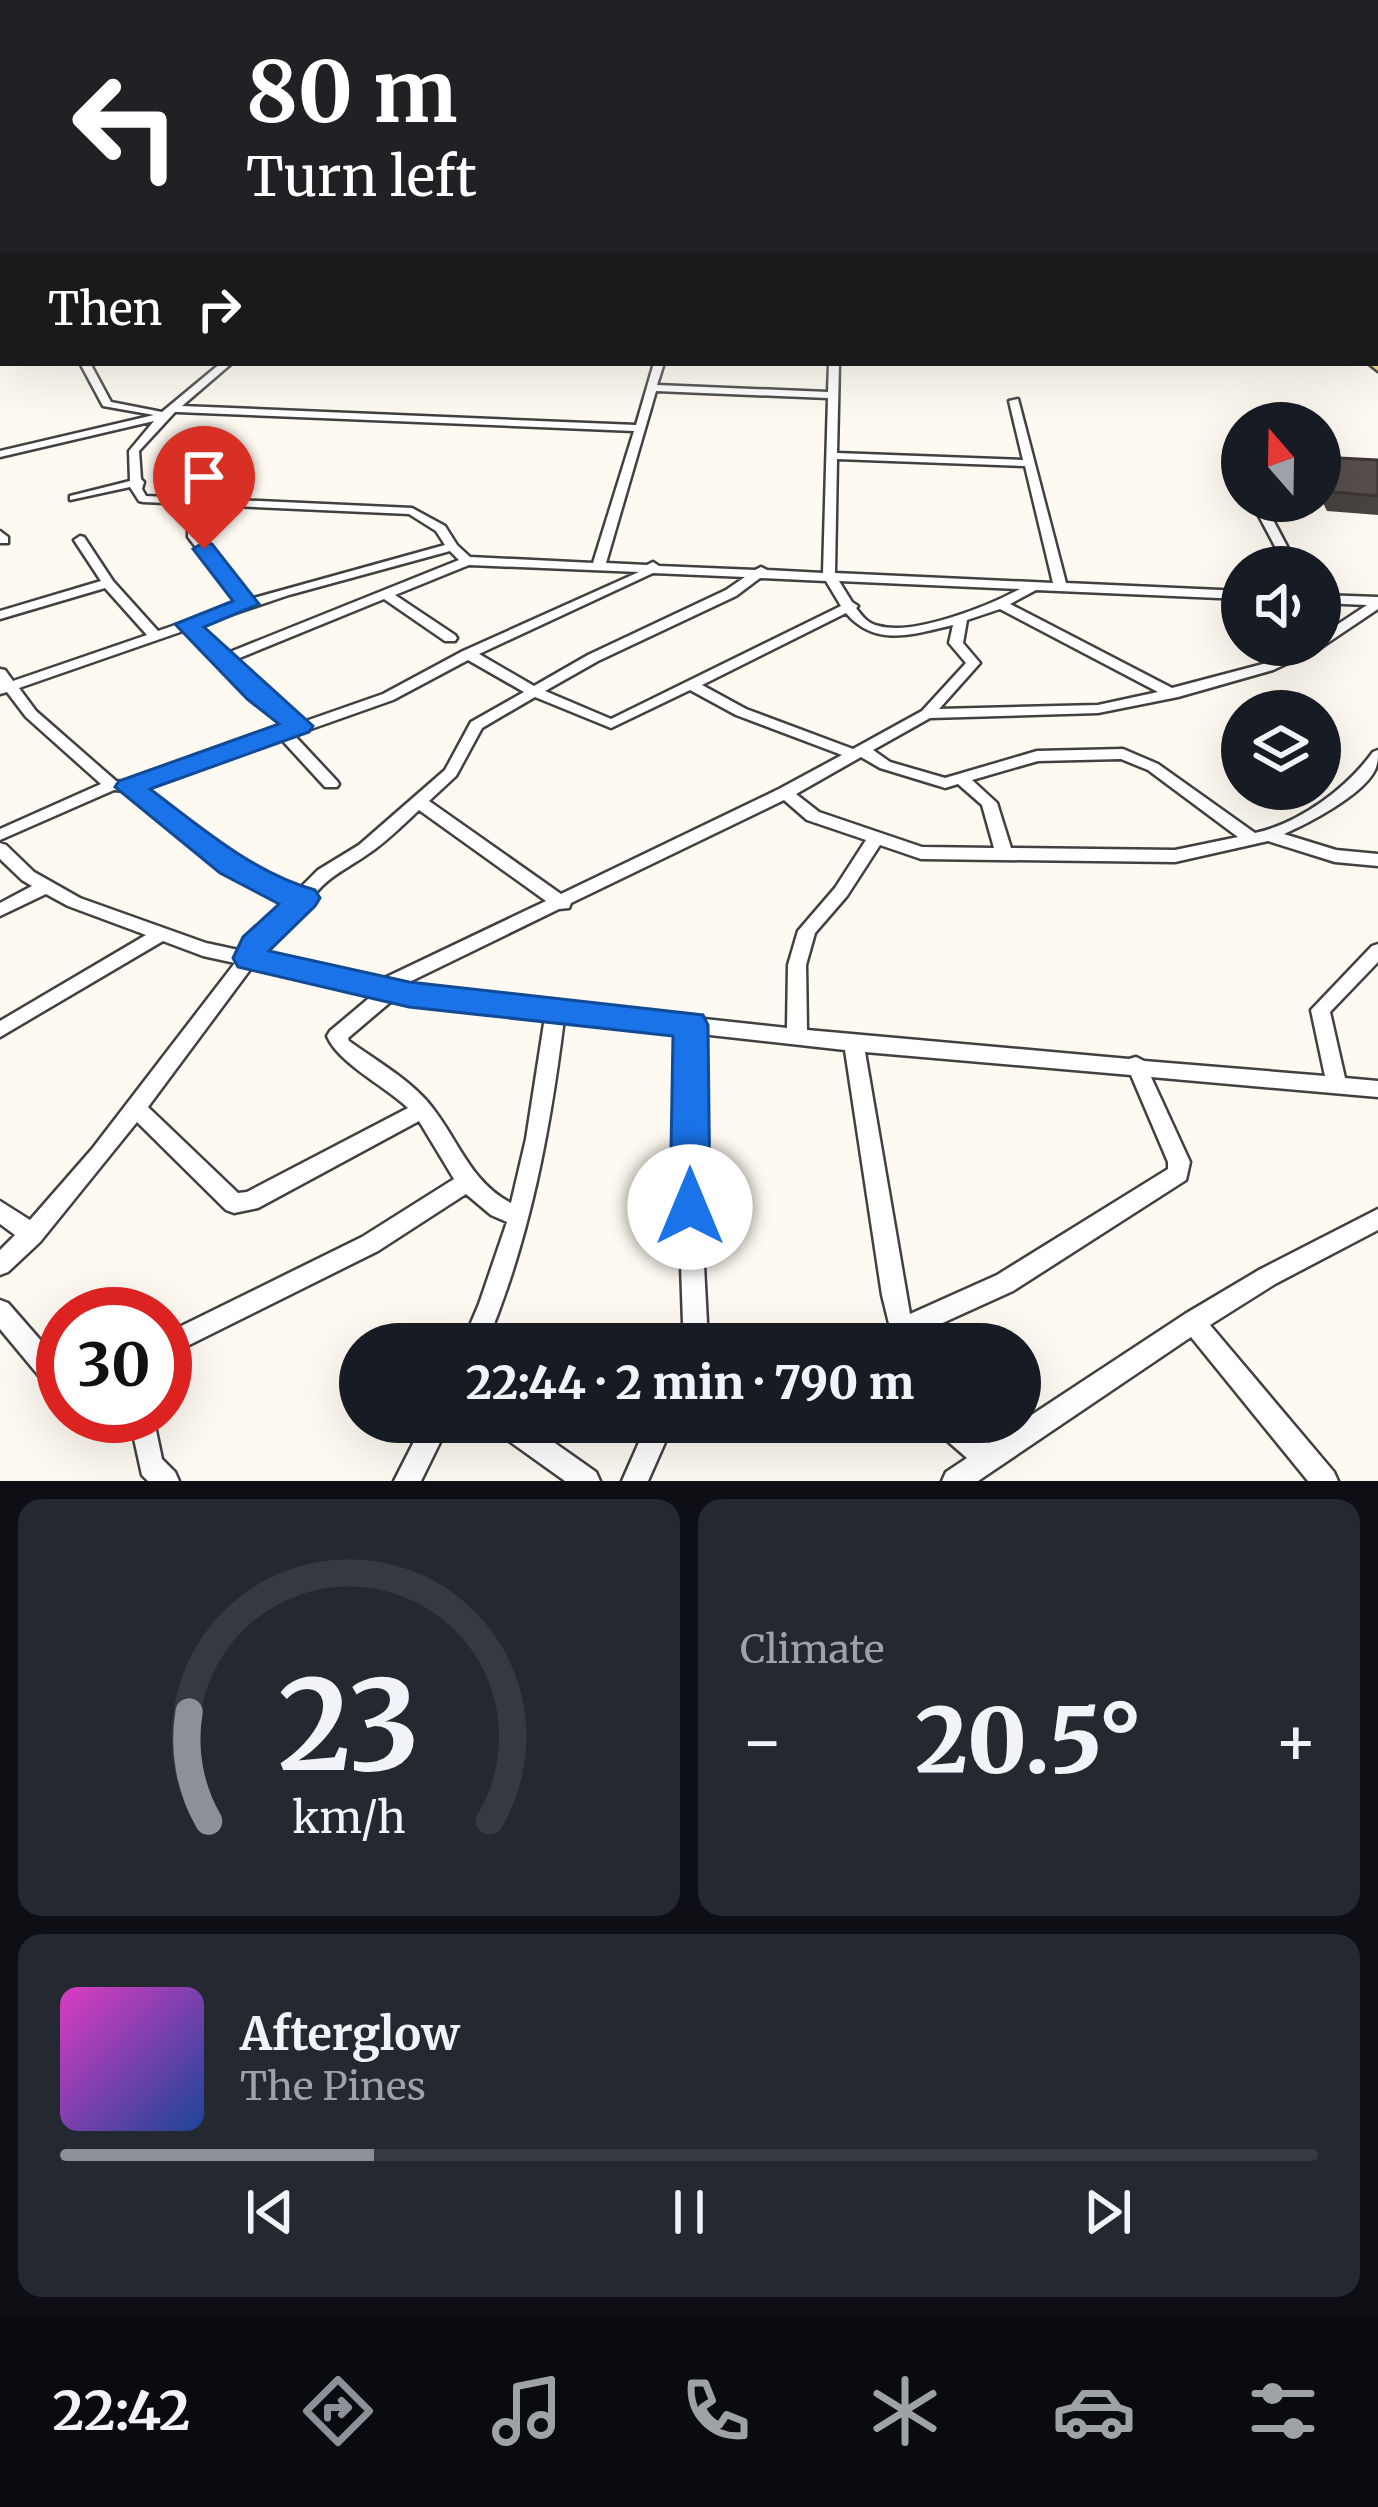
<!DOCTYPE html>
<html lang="en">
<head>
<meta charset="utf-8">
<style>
	body { margin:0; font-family:Merriweather,serif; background:#242831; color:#f1f3f6; height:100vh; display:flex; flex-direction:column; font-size:45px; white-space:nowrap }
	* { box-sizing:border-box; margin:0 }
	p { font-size:39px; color:#9ea1a6 }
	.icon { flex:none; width:66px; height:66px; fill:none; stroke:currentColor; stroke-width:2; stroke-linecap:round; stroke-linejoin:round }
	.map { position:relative; height:1481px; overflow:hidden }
	.drawer { display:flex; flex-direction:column; gap:18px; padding:18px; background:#0d0f14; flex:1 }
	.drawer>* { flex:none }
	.banner { position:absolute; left:0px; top:0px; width:1380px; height:366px; box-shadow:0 12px 48px #0002; background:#202124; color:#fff; overflow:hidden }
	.needle { width:78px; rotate:340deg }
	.tools { position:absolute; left:1221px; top:402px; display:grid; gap:24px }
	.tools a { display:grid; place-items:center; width:120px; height:120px; border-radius:50%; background:#171b24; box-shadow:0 12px 48px #0002; font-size:60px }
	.speed { position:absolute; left:36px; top:1287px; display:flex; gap:24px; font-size:60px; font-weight:700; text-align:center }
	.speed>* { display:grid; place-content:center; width:156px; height:156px; border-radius:50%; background:#171b24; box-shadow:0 12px 48px #0002; line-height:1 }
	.speed .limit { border:18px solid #d22; background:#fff; color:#111 }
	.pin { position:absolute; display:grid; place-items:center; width:102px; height:102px; color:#fff; margin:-123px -51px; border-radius:50% 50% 50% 0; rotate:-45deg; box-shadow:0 0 12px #0007 }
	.pin .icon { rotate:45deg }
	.me { position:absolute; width:132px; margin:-66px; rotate:0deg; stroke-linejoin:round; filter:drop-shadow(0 0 9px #0008) }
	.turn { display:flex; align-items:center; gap:42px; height:252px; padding:0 48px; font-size:54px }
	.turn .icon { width:156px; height:156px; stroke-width:2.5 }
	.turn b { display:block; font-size:84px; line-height:102px }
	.then { display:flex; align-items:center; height:114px; padding:0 48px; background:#0003; gap:24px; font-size:45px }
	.big { font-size:90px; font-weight:800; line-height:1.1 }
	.drawer .card { flex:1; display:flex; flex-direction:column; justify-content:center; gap:18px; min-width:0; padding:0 42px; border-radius:24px; background:#242831 }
	.drawer .dial { align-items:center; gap:0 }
	.dial svg { height:312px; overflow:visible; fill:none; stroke:#363941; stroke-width:7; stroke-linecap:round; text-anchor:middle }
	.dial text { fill:#f1f3f6; stroke:none }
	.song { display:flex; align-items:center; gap:36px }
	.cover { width:144px; height:144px; border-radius:18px; background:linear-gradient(135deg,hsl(310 70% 55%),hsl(220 70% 35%)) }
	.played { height:12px; border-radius:6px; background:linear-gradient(90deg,#8c9099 25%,#363941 25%) }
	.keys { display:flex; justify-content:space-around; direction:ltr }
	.heat { display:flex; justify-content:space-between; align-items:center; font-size:66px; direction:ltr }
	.drawer .tiles { flex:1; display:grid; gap:18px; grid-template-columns:1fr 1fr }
	.card:last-child { grid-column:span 2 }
	.trip { position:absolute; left:339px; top:1323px; width:702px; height:120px; border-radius:60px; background:#171b24; box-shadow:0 12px 48px #0002; font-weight:800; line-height:120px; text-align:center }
	.menu { display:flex; height:192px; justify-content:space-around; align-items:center; background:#090b0e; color:#9ea1a6 }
	.menu .icon { width:84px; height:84px }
	.menu .on { color:#8c9099 }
	.menu b { font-size:54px; color:#f1f3f6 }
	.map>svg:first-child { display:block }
</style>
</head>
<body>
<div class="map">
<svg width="1378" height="1481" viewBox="0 0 1378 1481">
	<rect width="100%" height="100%" fill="#fefaf1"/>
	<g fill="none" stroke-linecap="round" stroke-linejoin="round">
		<defs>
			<path id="minor" d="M0 233 3 234V238L0 237Z
				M1377 243H1378V247H1377Z
				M0 264H3V270H0Z
				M80 363H90L111 402 162 412 221 363H232L182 406 636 425 654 363H664L657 385 828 392 829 363H839L837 453 1023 460 1009 401 1018 399 1066 583 1242 591V599L1036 590 1010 604 1172 688 1263 664 1304 645H1320V636L1367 605 1320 603V595L1378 597V609L1320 648 1273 670 1178 697 1098 713 930 718 873 750 890 762 945 778 1037 751 1123 749 1158 764 1255 833C1300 823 1346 789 1373 752L1378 750C1378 759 1378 762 1375 770 1363 795 1309 823 1284 834L1336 850 1378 854V866L1335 862 1268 841 1175 862 921 859 880 845 847 896 815 933 806 965 807 1030 1129 1059 1136 1057 1144 1061 1325 1076 1311 1010 1372 946 1378 944V962L1330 1012 1345 1078 1378 1081V1097L1151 1077 1190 1162 1186 1180 1013 1291 916 1335 918 1344H894L882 1295 845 1050 701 1034V1207L707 1323 701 1344H677L683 1323 679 1207 681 1032 564 1019C550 1131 530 1239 486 1344H462L479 1304 507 1222 491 1215 466 1194 378 1251 165 1357V1334L362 1237 454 1179 419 1121 258 1208 234 1213 226 1210 137 1122 40 1242 8 1272 0 1275V1250L15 1235 0 1224V1201L30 1220 92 1149 235 963 203 956 163 941 0 1037V1021L146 935 68 906 46 894 0 916V903L32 886 22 880 0 859V843L6 845 34 872 80 898 206 943 243 951 248 940 286 901 225 869 125 791 114 790 0 840V829L101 784 26 717 7 692 0 694V669L5 670 13 681 147 635 105 588 0 619V611L101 581 74 540 80 536 84 537 113 581 158 631 239 603 188 537V531H196L250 599 445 545 436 531 409 514 143 502 139 501 130 487 70 500V496L130 481 129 451 154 421 0 457V451L154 415 103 406ZM656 391 828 398 823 573 767 570 761 567 755 570 659 566 653 562 647 565 606 563ZM175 412H177L634 431 593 563 470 557 457 545 445 526 412 508 146 496 142 489 144 482 141 479 139 451ZM837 459 1025 466 1053 583 835 573ZM450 551 459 560 225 654 197 626 289 595ZM469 565 639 572 463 651 383 694 303 722 262 690 232 661 384 599 445 641H455L457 638 455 635 395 595ZM653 573 745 577 726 590 588 655 534 686 479 654ZM760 578 826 581 841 606 611 719 545 691 598 661 736 596ZM839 581 1020 589C989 606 914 636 879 626 868 624 862 616 856 608L858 606 852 602ZM1000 609 1158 692 1098 705 939 709 980 663 963 643 967 620ZM846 613C876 648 914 634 953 625L949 643 966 663 922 711 853 749 746 709 702 685ZM186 630 252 696 290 726 277 728 275 731 128 782 116 781 36 711 19 688ZM468 660 524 692 471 722 445 770 359 845 318 870 296 892 237 861 141 788 281 739 325 787H337L339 784 337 781 294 735 393 700ZM690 690 736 715 842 755 779 789 561 894 429 801 456 776 482 728 535 697 611 728ZM861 757 880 768 939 786 945 788 958 784 982 805 994 848 922 847 819 812 796 794ZM1121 759 1148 770 1238 837 1175 850 1011 848 997 803 972 780 1038 761ZM784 800 807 820 866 840 835 888 798 931 788 965 787 1028 401 986 559 909 569 908 571 903ZM419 810 546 901 378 981 259 955 262 948 305 904 310 902C322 879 347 869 368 854 386 842 403 825 419 810ZM252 967 374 994 330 1031 327 1036C338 1063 385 1086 408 1108L247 1192 238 1193 148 1107ZM394 999 545 1017 526 1139 511 1203C468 1181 457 1135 426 1100 404 1076 375 1060 349 1041L348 1038ZM865 1052 1131 1075 1168 1162V1169L997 1275 910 1314Z
				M1230 448 1234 449 1242 464V477L1236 474 1225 451Z
				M1251 501H1263L1298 567H1286Z
				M0 531 8 537V543H0Z
				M1378 1209V1230L1275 1284 1210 1325 1334 1472 1338 1481H1308L1191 1337 978 1481H942L946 1472 967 1458 936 1431 932 1422H964L989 1443 1185 1314 1259 1270Z
				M0 1300 8 1303 63 1366V1397L54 1394 0 1329Z
				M129 1416H153L162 1459 175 1472 179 1481H148L142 1475Z
				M424 1422H450L421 1481H394Z
				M491 1422H525L596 1472 600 1481H565L495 1431Z
				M648 1422H674L648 1481H622Z"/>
			<path id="major" d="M1378 360V371L1368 363H1377Z"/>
		</defs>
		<!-- minor casing -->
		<use href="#minor" stroke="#414141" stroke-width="5"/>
		<!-- major casing -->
		<use href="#major" stroke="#1f1f1f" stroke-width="5"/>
		<!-- minor -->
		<use href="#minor" fill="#fff" fill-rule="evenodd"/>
		<!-- major -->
		<use href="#major" fill="#f0c66f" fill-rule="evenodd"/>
	</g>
	<!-- wall -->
	<path fill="#4a4440" d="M1320 457 1378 460V515L1327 511 1320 497Z"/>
	<!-- building -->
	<path fill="#564f4b" stroke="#3c3734" stroke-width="3" d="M1320 457 1378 460V496L1333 492 1320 469Z"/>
	<!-- sky -->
	<linearGradient id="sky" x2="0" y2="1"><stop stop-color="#95c6ec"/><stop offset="0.5" stop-color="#fffdf9"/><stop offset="1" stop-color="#fffdf9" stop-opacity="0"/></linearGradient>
	<rect width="1378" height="413" fill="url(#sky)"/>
	<!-- route -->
	<path fill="#1a73e8" stroke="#114b97" stroke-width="3" d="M204 542 212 544 259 604 204 627 313 726 309 732 150 789C202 828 252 872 315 890L320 898 315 906 269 951 409 982 703 1015 708 1025 710 1207 704 1220 690 1225 676 1220 670 1207 673 1036 409 1007 238 967 233 958 243 937 279 904 220 873 115 787 119 781 279 724 247 699 175 624 233 601 193 549Z"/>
</svg>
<div class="tools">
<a><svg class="needle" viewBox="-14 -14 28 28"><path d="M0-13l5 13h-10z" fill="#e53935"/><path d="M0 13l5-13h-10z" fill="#9ea1a6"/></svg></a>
<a><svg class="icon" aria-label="sound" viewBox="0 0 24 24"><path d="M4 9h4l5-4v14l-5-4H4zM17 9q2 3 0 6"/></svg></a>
<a><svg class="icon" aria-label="layers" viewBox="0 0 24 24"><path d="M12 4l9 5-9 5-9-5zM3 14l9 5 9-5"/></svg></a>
</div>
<div class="speed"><div class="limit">30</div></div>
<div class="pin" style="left:204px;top:549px;background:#d93025"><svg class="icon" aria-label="arrive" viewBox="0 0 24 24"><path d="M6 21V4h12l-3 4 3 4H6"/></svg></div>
<svg class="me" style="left:690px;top:1207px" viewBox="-20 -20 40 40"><circle r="19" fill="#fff"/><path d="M0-13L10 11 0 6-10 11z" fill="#1a73e8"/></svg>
<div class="trip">22:44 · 2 min · 790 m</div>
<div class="banner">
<div class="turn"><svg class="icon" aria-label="left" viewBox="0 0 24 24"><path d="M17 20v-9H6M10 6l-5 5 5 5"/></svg><div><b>80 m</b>Turn left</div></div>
<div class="then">Then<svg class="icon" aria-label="right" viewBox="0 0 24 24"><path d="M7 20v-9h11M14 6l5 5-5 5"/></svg></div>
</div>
</div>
<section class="drawer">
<div class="tiles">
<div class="card dial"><svg viewBox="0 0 100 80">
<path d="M14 69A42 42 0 1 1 86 69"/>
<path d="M14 69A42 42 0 0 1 9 41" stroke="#8c9099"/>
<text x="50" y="56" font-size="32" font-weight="700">23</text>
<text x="50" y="72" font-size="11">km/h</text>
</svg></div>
<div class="card"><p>Climate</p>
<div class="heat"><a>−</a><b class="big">20.5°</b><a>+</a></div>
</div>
<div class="card">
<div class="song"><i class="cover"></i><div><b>Afterglow</b><p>The Pines</p></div></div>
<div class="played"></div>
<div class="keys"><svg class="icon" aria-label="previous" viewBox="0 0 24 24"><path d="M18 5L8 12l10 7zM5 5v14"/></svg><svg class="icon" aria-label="pause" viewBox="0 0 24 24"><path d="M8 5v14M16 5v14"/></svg><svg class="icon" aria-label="next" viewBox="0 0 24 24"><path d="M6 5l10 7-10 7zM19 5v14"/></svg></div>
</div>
</div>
</section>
<nav class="menu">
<b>22:42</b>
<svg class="icon on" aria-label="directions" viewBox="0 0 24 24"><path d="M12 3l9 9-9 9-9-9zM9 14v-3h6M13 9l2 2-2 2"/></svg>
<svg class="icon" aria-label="music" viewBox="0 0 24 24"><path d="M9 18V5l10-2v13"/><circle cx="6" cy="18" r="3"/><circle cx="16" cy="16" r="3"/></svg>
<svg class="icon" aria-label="phone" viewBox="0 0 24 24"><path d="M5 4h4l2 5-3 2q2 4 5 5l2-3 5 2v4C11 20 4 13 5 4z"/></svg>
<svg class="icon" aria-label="climate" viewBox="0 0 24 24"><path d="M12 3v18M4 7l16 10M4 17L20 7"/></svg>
<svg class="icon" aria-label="car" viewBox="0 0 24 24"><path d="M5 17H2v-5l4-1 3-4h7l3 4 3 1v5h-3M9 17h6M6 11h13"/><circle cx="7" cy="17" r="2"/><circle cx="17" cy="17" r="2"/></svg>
<svg class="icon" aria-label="filters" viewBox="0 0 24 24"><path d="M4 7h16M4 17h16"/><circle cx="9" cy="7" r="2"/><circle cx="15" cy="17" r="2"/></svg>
</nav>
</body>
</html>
